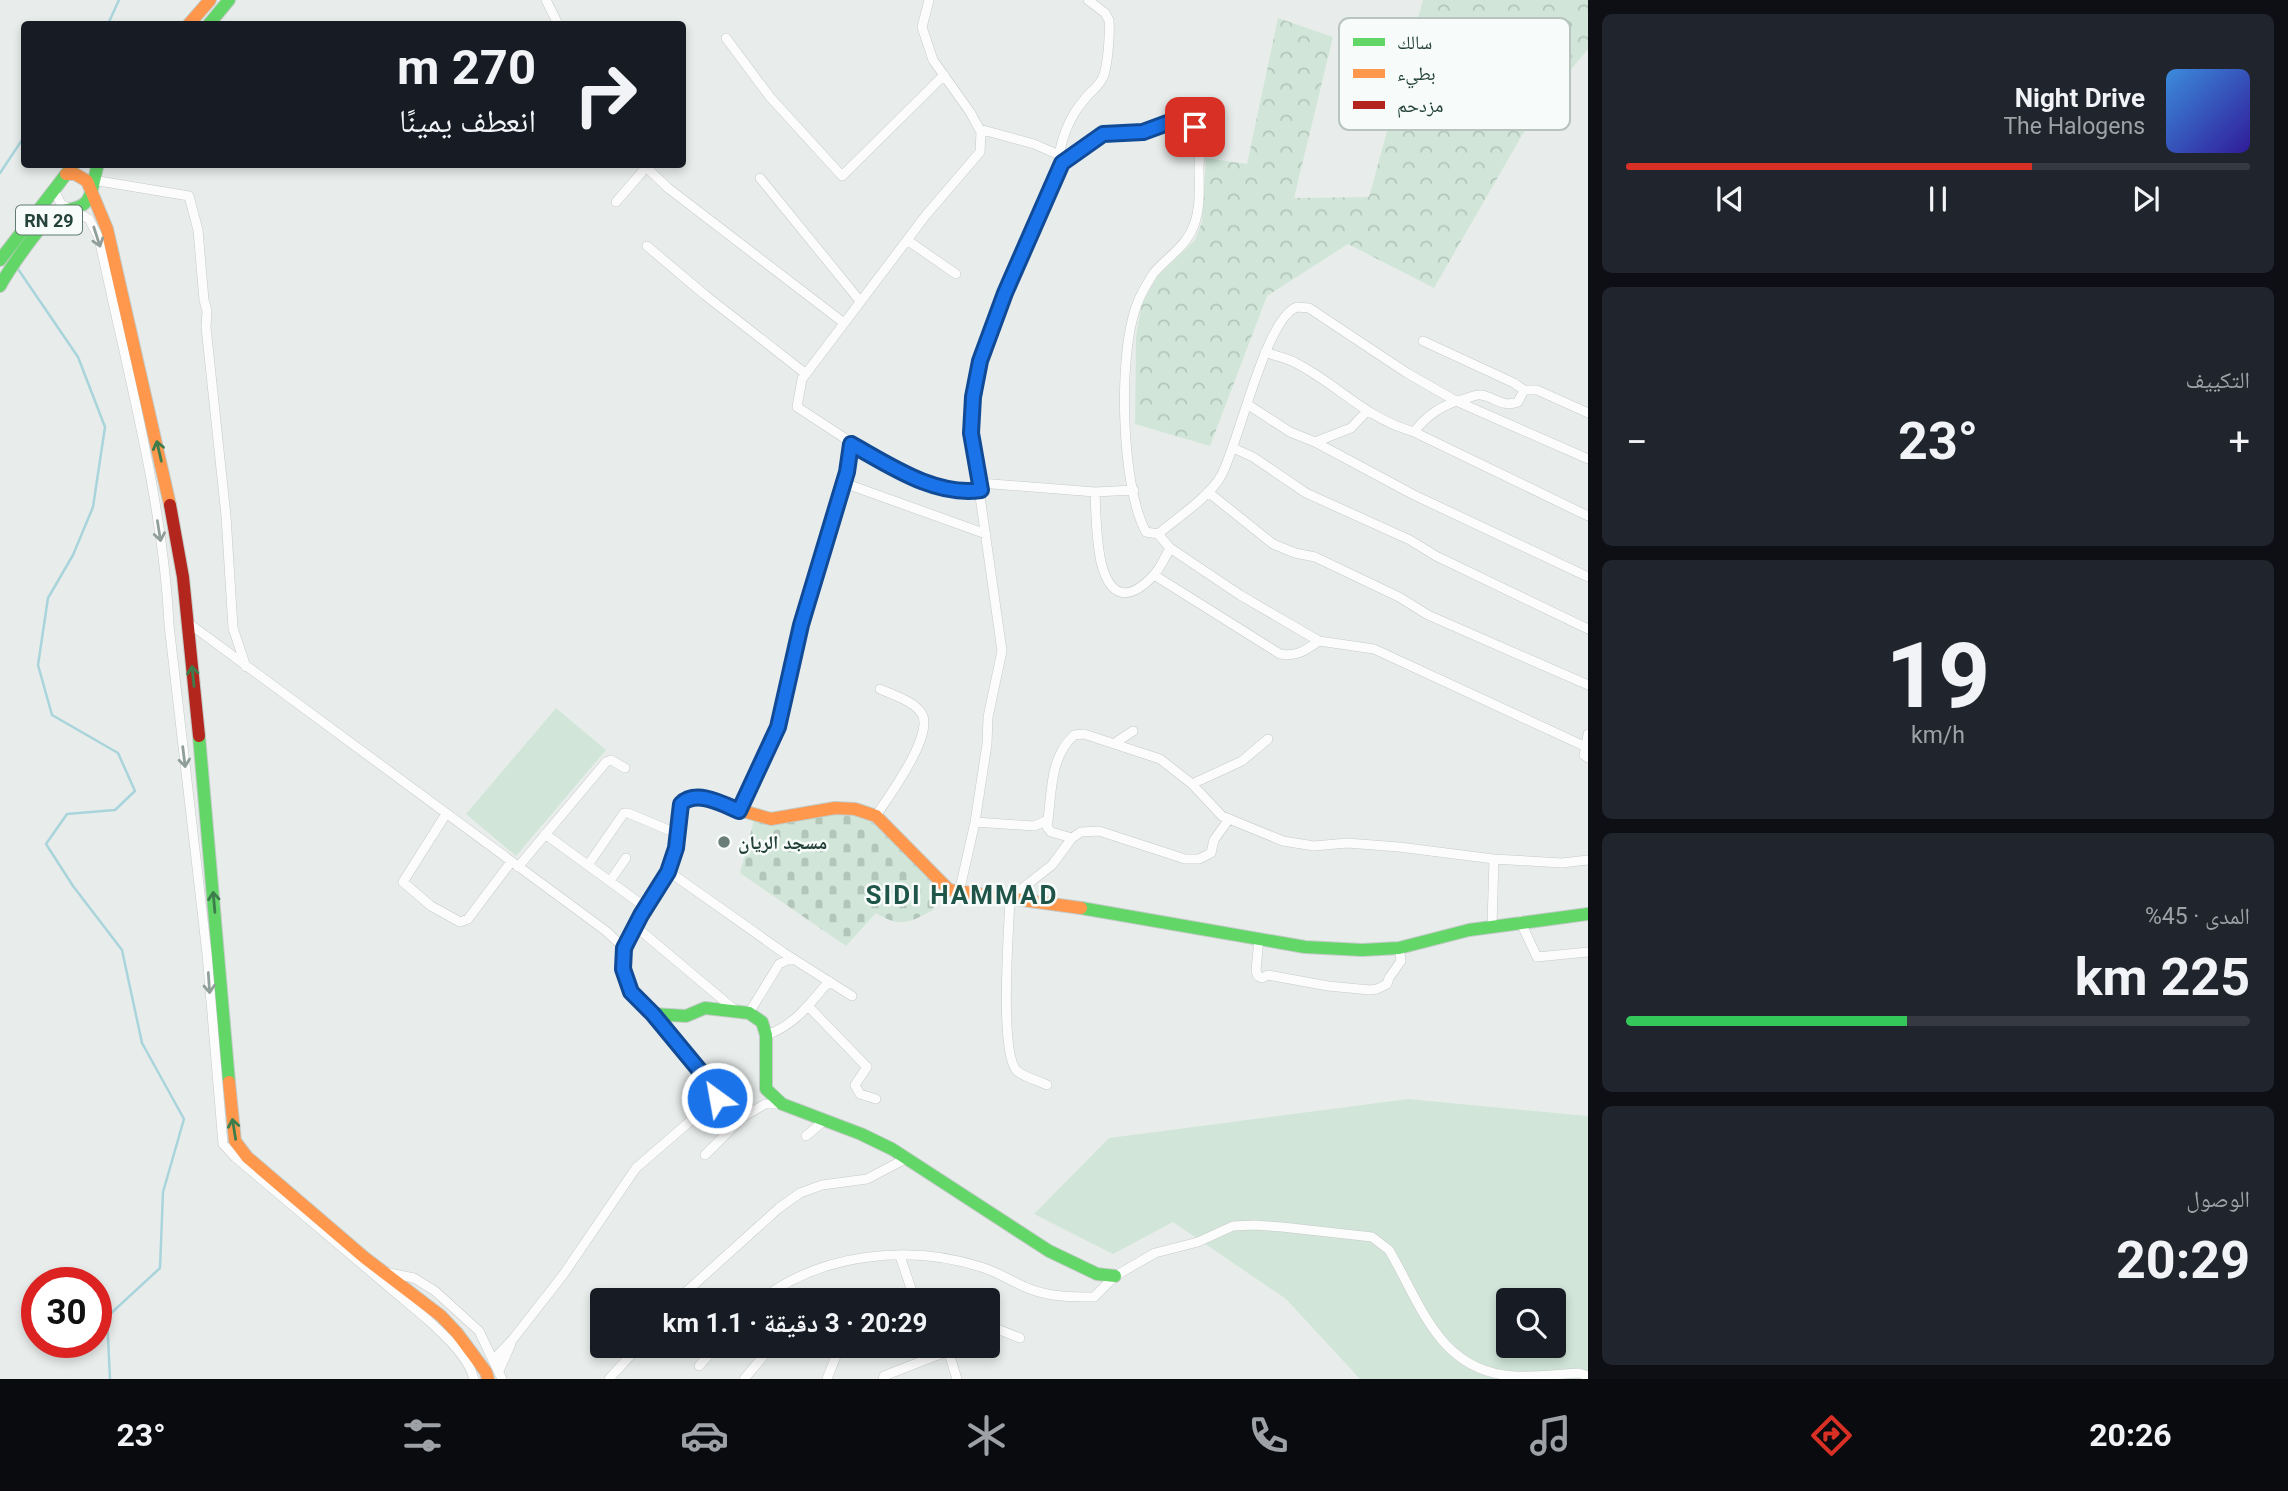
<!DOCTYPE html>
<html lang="ar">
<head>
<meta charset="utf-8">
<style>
	body { margin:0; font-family:Roboto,"Noto Naskh Arabic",sans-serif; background:#20242c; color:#f1f3f6; direction:rtl; height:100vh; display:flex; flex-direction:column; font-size:26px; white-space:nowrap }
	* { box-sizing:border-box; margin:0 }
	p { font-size:23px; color:#9ea1a6 }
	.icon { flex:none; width:38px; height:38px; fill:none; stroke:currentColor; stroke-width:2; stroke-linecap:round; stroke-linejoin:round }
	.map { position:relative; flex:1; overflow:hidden; direction:ltr }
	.side { display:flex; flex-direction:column; gap:14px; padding:14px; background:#0d0f14; width:700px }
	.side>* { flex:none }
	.guide { position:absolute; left:21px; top:21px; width:665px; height:147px; border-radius:7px; box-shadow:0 4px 10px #0003; direction:rtl; background:#171b24; color:#f1f3f6; overflow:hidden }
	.tools { position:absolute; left:1496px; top:1288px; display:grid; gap:14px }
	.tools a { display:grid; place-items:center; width:70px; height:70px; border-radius:7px; background:#171b24; box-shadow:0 4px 10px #0003; font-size:35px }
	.speed { position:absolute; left:21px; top:1267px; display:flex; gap:14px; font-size:35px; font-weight:700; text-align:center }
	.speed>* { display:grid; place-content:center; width:91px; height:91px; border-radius:50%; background:#171b24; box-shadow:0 4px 10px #0003; line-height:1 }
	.speed .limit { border:10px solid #d22; background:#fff; color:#111 }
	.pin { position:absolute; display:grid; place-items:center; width:60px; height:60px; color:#fff; margin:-30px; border-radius:14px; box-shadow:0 4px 10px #0006 }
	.me { position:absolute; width:77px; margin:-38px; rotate:328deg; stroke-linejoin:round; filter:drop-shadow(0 0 5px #0008) }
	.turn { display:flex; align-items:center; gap:24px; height:147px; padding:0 35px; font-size:32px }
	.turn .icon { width:91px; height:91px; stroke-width:2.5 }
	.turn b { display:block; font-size:49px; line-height:60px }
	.big { font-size:52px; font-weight:700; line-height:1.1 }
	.side .card { flex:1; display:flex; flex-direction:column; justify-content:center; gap:10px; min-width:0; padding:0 24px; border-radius:10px; background:#20242c }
	.side .dial { align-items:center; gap:0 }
	.dial b { font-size:91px; line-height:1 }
	.song { display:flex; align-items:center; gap:21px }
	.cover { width:84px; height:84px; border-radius:10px; background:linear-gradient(135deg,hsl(210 70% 55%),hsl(250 70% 35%)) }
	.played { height:7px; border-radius:4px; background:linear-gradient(90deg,#d93025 65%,#363941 65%) }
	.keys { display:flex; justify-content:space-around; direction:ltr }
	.heat { display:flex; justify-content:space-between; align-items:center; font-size:38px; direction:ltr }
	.charge { height:10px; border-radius:5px; background:linear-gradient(90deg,#34c759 45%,#363941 0) }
	.trip { position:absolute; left:590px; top:1288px; width:410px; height:70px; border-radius:7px; background:#171b24; box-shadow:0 4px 10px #0003; font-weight:700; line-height:70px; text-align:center; direction:rtl }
	.dock { display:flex; height:112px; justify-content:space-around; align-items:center; background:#090b0e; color:#9ea1a6 }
	.dock .icon { width:49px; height:49px }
	.dock .on { color:#d93025 }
	.dock b { font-size:32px; color:#f1f3f6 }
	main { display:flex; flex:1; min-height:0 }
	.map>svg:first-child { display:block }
</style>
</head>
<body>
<main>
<section class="side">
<div class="card">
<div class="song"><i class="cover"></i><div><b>Night Drive</b><p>The Halogens</p></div></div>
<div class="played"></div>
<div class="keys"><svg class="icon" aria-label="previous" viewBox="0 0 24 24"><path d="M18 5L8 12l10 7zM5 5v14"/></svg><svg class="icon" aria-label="pause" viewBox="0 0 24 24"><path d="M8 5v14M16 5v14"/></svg><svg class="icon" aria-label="next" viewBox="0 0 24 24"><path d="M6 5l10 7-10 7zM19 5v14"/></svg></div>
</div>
<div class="card"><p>التكييف</p>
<div class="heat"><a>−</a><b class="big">23°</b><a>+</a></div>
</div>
<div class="card dial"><b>19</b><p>km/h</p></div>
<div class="card"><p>المدى · 45%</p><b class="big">225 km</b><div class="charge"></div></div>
<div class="card"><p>الوصول</p><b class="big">20:29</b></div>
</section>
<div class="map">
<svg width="1588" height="1379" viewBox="0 0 1588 1379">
	<defs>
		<pattern id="forest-crowns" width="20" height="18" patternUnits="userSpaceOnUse" patternTransform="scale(1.75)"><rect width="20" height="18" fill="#d1e6d8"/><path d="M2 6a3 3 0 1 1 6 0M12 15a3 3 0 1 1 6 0" fill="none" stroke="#b3c6ba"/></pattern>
		<pattern id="cemetery-stones" width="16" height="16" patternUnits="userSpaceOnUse" patternTransform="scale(1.75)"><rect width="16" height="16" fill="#d1e6d8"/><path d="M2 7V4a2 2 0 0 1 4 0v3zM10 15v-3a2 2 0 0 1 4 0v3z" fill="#b3c6ba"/></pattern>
	</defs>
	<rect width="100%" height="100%" fill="#e8edeb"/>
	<!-- grass -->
	<path fill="#d1e6d8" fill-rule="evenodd" d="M556 708 606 750 516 856 466 814Z
		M1408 1099 1588 1116V1379H1360L1286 1299 1173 1222 1113 1254 1034 1214 1109 1138ZM1508 1300H1554V1346H1508Z"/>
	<!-- forest -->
	<path fill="url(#forest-crowns)" d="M1423 0H1588V49L1535 113 1434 288 1348 244 1267 296 1210 446 1135 424 1136 336 1142 304 1157 277 1195 240 1202 222 1206 158 1247 164 1278 18 1333 37 1294 198 1369 197Z"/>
	<!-- cemetery -->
	<path fill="url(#cemetery-stones)" d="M831 812 859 814 877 826 938 888 933 910C909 923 900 928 876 913L846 946 740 873 754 820Z"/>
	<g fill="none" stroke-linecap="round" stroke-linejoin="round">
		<!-- stream -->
		<path stroke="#a9d4db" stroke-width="2.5" d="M108 24 119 0
			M0 173 24 137
			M18 269 78 357 105 427 93 507 73 555 48 598 38 665 52 715 118 753 135 791 115 810 67 814 46 844 73 886 122 950 142 1043 184 1119 163 1192 160 1268 107 1317 110 1379"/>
		<defs>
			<path id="street" d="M546 0 558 24
				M726 38 770 97 842 176 944 75
				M1059 155C1063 134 1070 116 1084 100 1089 93 1098 87 1102 79 1108 69 1110 32 1109 20L1105 13 1088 0
				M1062 164 1096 137 1103 134 1143 132 1181 118 1191 121C1202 135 1200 151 1199 167 1199 186 1201 207 1194 225 1187 246 1166 258 1153 274 1148 282 1141 293 1138 302 1117 351 1121 487 1146 532L1158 534 1170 548 1240 595 1319 641 1374 649 1584 746
				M647 168 668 188 844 323
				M760 178 860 301
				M93 180 189 196 198 230 204 300 207 311 206 327 226 516 233 628 246 667
				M54 190 61 204 89 219 99 238C125 363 163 498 169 625L207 954 223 1144 235 1157 428 1320C445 1336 468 1356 474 1379
				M616 202 649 164
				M907 240 956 274
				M647 246 705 295 806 374
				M1423 341 1514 383 1524 390
				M1265 352C1275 356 1287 358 1296 363 1340 386 1365 418 1414 432L1588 516
				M1247 404 1290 432 1315 442 1414 495 1588 577
				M1414 432C1428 414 1442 405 1464 399 1470 398 1475 394 1481 395 1495 397 1502 408 1518 402L1524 390H1537L1588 413
				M1315 442 1351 428 1366 412
				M851 444C889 465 935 498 981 490
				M1233 448 1253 457 1306 493 1410 540 1436 556 1588 629
				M844 483 986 534
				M980 483 1095 492 1134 490
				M1095 492C1096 515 1096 539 1101 562 1110 598 1128 602 1153 576 1160 569 1165 557 1170 548
				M1208 492 1273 544 1295 553 1315 557 1399 597 1428 615 1588 685
				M1158 534C1176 519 1210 496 1221 476 1239 444 1265 318 1297 307L1309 308 1407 373 1456 401 1588 459
				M1154 575 1280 654C1297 657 1306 650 1319 641
				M187 622 606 931 624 948
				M1588 734 1584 755 1588 758
				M1115 743 1133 731
				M1192 784 1242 761 1268 739
				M739 811 778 727 801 625 847 472 851 444 843 437 797 407 802 379 926 215 980 152 981 132 970 112 933 60 922 27 929 0
				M446 814 403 882 431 906 460 922 468 919 511 862
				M876 816C888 797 934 736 922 714 914 701 893 695 880 689
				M1048 820 1047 827 1051 832 1072 838
				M975 822 1034 826 1048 820C1052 789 1050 758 1074 735L1084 734 1160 759 1192 784 1222 816 1283 841 1314 846 1347 843 1399 847 1494 859 1562 863 1588 860
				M545 834 645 907
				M588 865 624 813H628L678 834
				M518 867 606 762 611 760 625 768
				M668 871 784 953 852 996
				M610 881 626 858
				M959 893 975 822 987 744 988 717 1002 651 971 433 973 397 980 361 1005 293 1062 164 1059 155 1034 144 979 129
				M1520 921 1537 957 1588 952
				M1492 925 1494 859
				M635 926 735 1010
				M1259 938 1256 971 1258 976 1262 978 1268 975 1328 986 1370 990 1377 989 1387 984 1389 978 1401 961 1399 948
				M808 1006 867 1067 855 1085 860 1094 876 1099
				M749 1013 779 964 792 958
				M766 1035C794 1026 811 1003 829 981
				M1047 1085C1039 1081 1024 1077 1017 1071 999 1053 1009 928 1010 898L1052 865 1072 838 1081 832 1099 831 1185 859H1199L1211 853 1214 840 1229 819
				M806 1136 825 1120
				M705 1155 743 1117 765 1104H782
				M900 1256 915 1300
				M385 1272 414 1278 435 1291 479 1331 502 1379
				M677 1300 779 1208 800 1193 822 1185 867 1179 907 1158
				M761 1300C821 1253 910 1244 981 1267 998 1272 1014 1283 1030 1289 1051 1297 1072 1297 1094 1297L1115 1276 1155 1253 1198 1242 1233 1226 1254 1225 1282 1227 1372 1237 1389 1250C1421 1304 1439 1372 1514 1376 1535 1377 1558 1374 1579 1373L1588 1376
				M987 1325 1020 1338
				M947 1347 957 1379
				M493 1360 513 1339 563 1275 636 1168 717 1098 715 1089 653 1014
				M699 1366 717 1346
				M499 1371 511 1344
				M609 1379 639 1346
				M744 1379 772 1346
				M827 1379 840 1346
				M883 1379 884 1376 948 1351"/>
			<path id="fast" d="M209 24 229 0
				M0 260 74 164
				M0 286C9 269 38 228 52 216 63 207 78 212 87 201 94 191 94 176 98 164
				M199 736 229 1082
				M1081 908 1305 947 1362 950 1399 948 1469 930 1588 914
				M625 955C622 982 634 996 653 1014L686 1016 705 1008 749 1013 762 1022 766 1035V1089L782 1104 861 1134 892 1149 1049 1251 1097 1274 1115 1276"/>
			<path id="slow" d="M189 24 210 0
				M66 174H75L87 181 107 229 170 505
				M625 955C633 918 663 893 673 858 677 845 675 814 680 805 683 799 689 798 694 797L771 819 835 808 855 809 876 816 949 890 1081 908
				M229 1082 235 1141 247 1157 365 1258 441 1316 457 1333 486 1372 488 1379"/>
			<path id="jam" d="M170 505 183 577 199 736"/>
		</defs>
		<!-- street casing -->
		<use href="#street" stroke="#c5cac8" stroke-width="10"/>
		<!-- fast casing -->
		<use href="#fast" stroke="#c3cbc8" stroke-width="14"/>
		<!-- slow casing -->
		<use href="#slow" stroke="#c3cbc8" stroke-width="14"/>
		<!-- jam casing -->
		<use href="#jam" stroke="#c3cbc8" stroke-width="14"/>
		<!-- street -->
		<use href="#street" stroke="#fcfcfc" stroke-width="9"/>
		<!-- fast -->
		<use href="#fast" stroke="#63d668" stroke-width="12"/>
		<!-- slow -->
		<use href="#slow" stroke="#ff974d" stroke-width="12"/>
		<!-- jam -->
		<use href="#jam" stroke="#b3261e" stroke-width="12"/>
	</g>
	<!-- one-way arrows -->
	<defs><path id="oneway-shaft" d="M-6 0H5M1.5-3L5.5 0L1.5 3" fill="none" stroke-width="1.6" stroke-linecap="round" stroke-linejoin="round" transform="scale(1.75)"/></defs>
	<g stroke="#909f9b">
		<use href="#oneway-shaft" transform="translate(97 237) rotate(72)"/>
		<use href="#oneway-shaft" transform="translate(159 531) rotate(81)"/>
		<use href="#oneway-shaft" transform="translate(184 757) rotate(83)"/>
		<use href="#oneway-shaft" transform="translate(209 983) rotate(86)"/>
	</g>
	<g stroke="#3d7d4c">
		<use href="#oneway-shaft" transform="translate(159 451) rotate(-103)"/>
		<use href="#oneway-shaft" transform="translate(193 676) rotate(-96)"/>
		<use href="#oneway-shaft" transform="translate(214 902) rotate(-95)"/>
		<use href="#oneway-shaft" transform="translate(234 1129) rotate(-99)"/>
	</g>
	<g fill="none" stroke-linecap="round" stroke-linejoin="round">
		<defs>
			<path id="route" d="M717 1098 715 1089 653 1014 631 992 623 969 624 948 641 915 668 872 676 848 681 804C696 789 723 804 739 811L778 727 801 625 847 472 851 444C889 465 935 497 981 490L971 433 973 397 980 361 1005 293 1062 163 1103 134 1143 132 1181 118 1191 121 1195 127"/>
		</defs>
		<!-- route casing -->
		<use href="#route" stroke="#114b97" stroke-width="18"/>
		<!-- route -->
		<use href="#route" stroke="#1a73e8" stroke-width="12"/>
	</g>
	<!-- markers -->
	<circle fill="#697e78" stroke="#f7fbf9" stroke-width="2.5" cx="724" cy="842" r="7"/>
	<g text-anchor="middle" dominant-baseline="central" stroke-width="5" stroke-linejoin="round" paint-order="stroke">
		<!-- shield labels -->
		<rect fill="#f7fbf9" stroke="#637a73" stroke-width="2" x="16" y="205.5" width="66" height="29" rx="5"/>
		<g font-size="18" font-weight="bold" fill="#24423a">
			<text x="49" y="220">RN 29</text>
		</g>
		<!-- poi labels -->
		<g font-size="19" font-weight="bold" fill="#24423a" stroke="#f7fbf9" text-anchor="start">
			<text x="738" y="842">مسجد الريان</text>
		</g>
		<!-- district labels -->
		<g font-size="26" font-weight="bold" letter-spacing="2" fill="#1f5548" stroke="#f7fbf9">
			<text x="962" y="895">SIDI HAMMAD</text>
		</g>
	</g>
	<!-- legend -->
	<rect x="1339" y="18" width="231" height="112" rx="10" fill="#f7fbf9" stroke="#b8c4c0" stroke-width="2"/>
	<rect x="1353" y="38" width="32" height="8" fill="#63d668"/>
	<rect x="1353" y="69" width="32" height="9" fill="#ff974d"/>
	<rect x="1353" y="101" width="32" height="8" fill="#b3261e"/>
	<g font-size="19" fill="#24423a">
		<text x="1397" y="49">سالك</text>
		<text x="1397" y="80">بطيء</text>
		<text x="1397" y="112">مزدحم</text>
	</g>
</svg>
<div class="tools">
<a><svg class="icon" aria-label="search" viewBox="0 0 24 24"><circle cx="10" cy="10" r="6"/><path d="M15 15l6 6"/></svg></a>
</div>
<div class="speed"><div class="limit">30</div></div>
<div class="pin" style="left:1195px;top:127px;background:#d93025"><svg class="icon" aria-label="arrive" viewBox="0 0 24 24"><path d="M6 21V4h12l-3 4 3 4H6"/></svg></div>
<svg class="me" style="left:717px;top:1098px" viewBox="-20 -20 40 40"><circle r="17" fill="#1a73e8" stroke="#fff" stroke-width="3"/><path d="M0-11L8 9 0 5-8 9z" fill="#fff"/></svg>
<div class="trip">20:29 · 3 دقيقة · 1.1 km</div>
<div class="guide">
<div class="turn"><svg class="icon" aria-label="right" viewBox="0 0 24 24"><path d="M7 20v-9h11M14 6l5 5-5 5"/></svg><div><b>270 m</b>انعطف يمينًا</div></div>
</div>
</div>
</main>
<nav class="dock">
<b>20:26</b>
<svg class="icon on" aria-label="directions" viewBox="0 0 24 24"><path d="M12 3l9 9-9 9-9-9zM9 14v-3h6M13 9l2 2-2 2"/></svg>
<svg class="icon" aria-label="music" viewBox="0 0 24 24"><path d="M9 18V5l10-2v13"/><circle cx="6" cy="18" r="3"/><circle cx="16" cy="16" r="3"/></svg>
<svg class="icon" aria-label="phone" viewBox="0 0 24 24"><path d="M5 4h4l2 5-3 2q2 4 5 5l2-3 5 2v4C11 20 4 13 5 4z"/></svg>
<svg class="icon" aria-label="climate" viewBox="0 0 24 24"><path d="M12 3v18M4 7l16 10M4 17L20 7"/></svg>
<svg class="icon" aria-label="car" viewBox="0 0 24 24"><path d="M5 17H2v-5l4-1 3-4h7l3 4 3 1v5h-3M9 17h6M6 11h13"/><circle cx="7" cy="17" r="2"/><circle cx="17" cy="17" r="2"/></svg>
<svg class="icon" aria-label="filters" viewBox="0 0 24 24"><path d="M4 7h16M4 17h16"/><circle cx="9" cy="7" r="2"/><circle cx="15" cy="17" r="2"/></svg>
<b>23°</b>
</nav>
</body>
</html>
